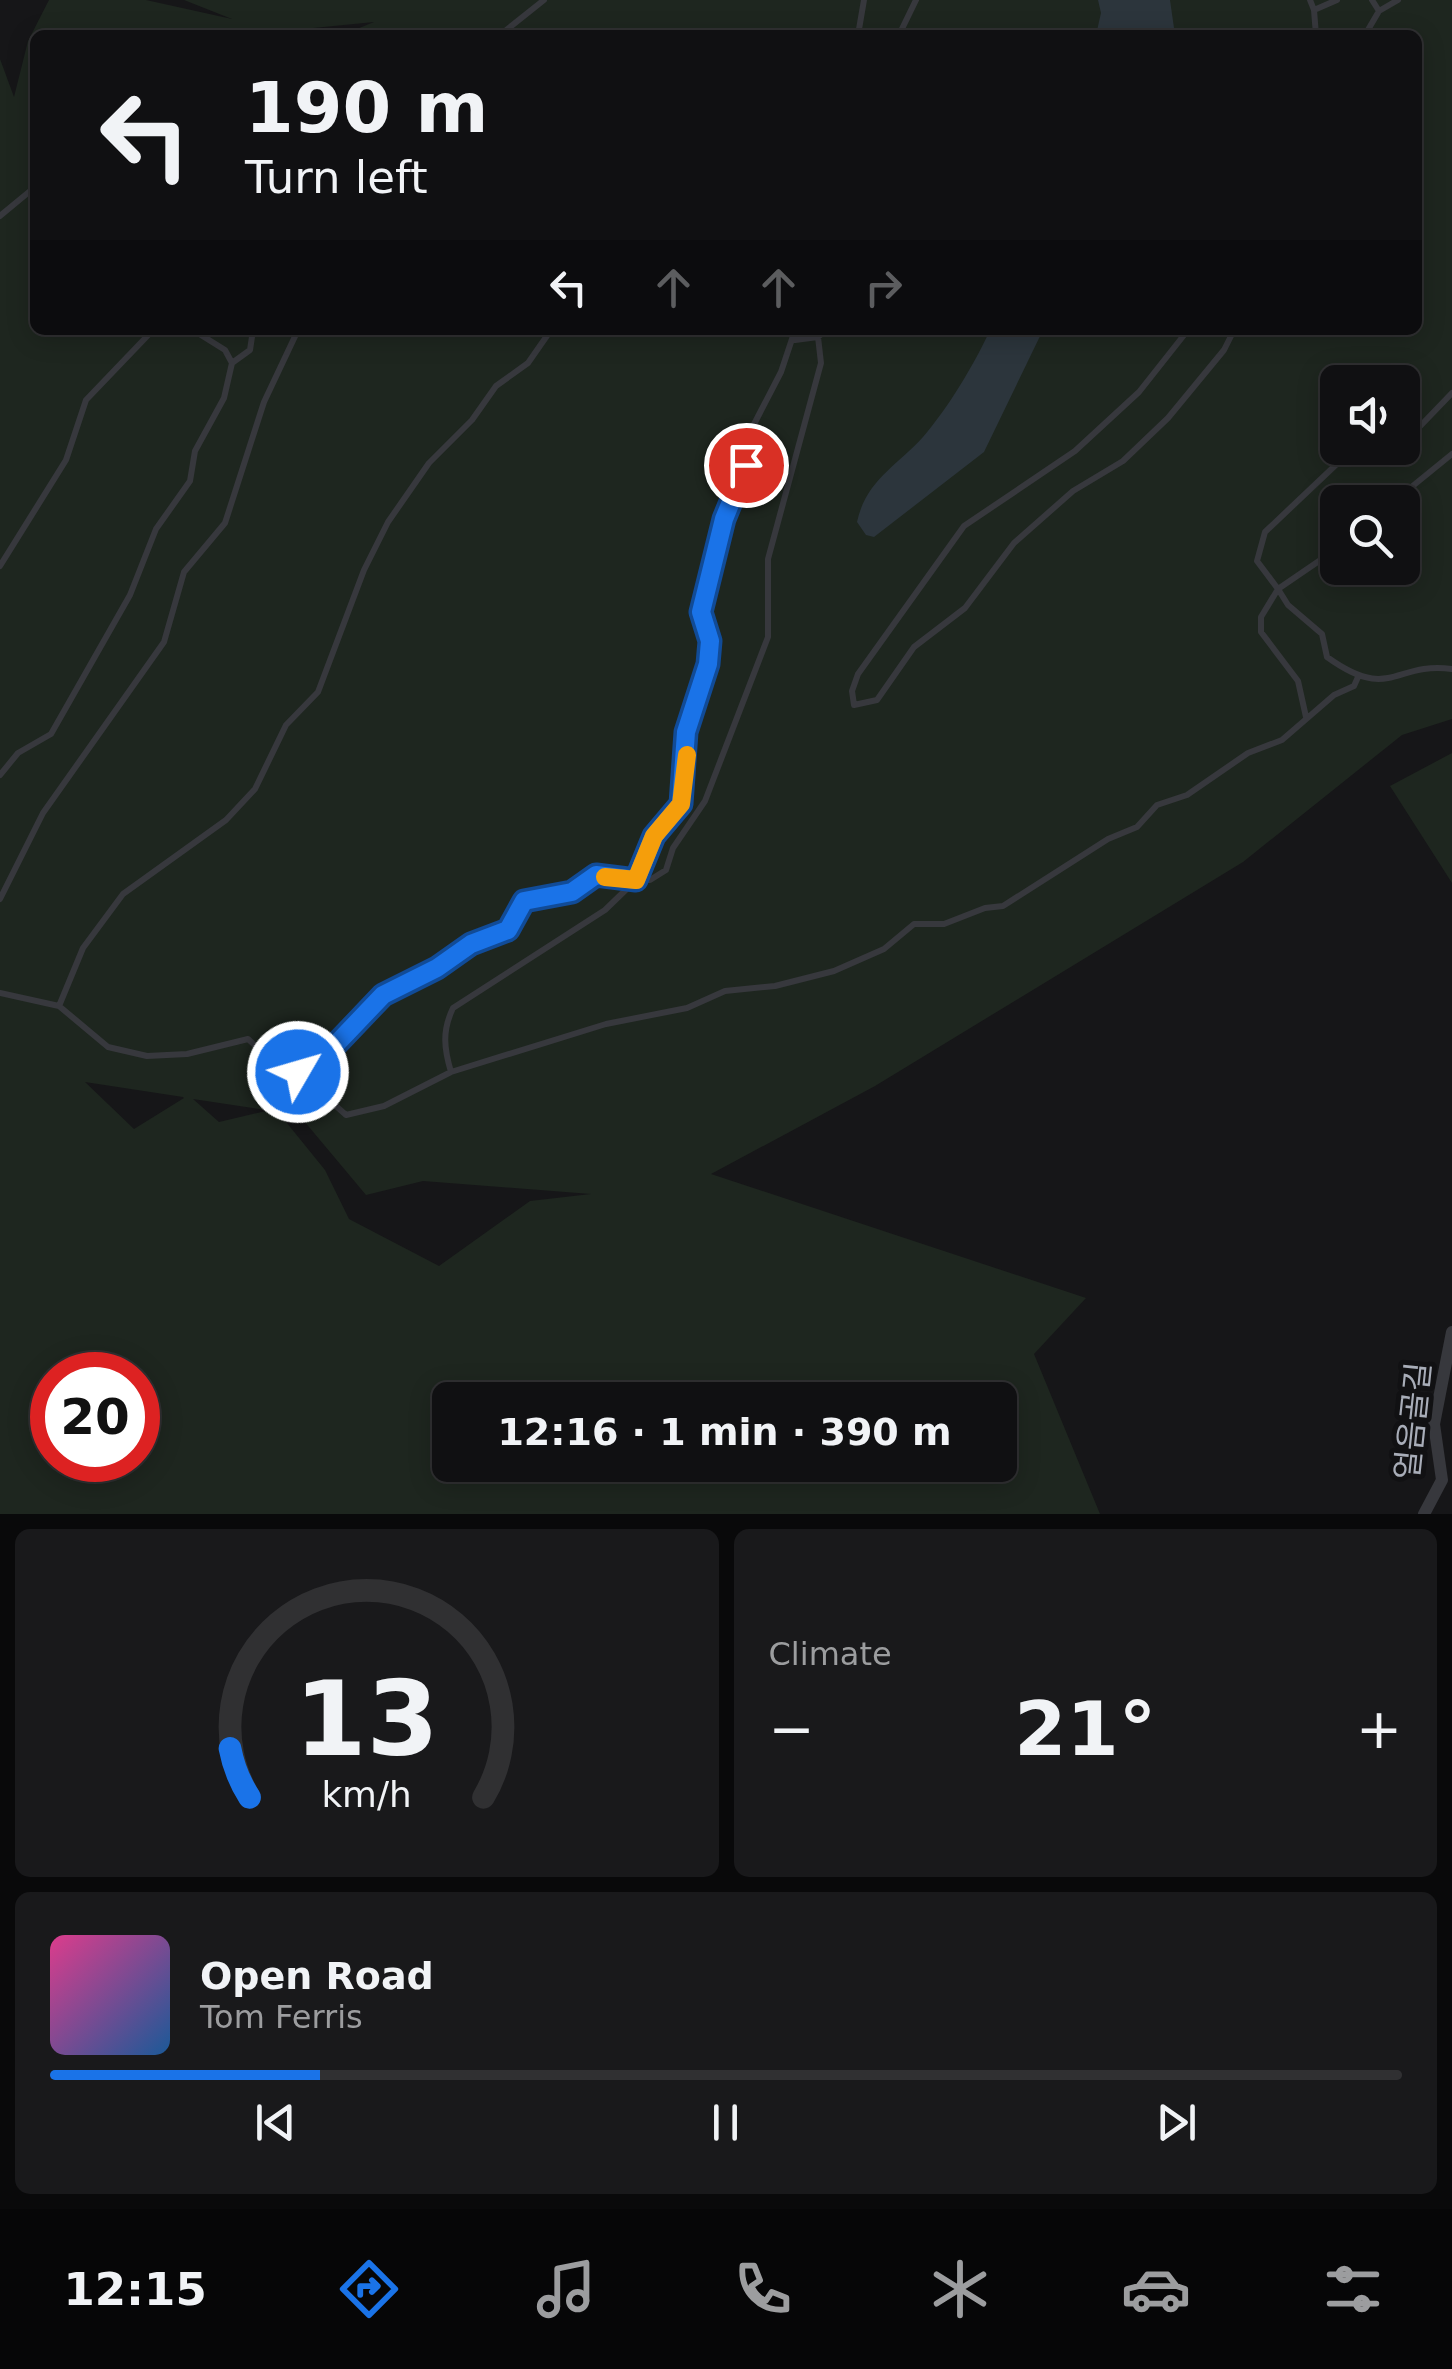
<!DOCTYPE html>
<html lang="en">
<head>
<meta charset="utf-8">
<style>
	body { margin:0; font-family:"DejaVu Sans","Noto Sans KR",sans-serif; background:#19191b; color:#f1f3f6; height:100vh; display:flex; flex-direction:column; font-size:38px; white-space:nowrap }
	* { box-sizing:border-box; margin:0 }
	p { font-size:32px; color:#9c9d9f }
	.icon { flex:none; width:55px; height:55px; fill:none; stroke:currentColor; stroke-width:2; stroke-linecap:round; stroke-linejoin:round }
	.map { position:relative; height:1514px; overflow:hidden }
	.side { display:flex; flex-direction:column; gap:15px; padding:15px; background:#09090a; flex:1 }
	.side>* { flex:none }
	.top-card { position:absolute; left:30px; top:30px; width:1392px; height:305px; border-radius:15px; box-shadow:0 5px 25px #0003,0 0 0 2px #303032; background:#101012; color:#f1f3f6; overflow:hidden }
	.buttons { position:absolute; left:1320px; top:365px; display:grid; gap:20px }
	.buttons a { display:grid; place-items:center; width:100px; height:100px; border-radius:15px; background:#101012; box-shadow:0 5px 25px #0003,0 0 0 2px #303032; font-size:50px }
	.speed { position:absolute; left:30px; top:1352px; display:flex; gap:20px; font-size:50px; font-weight:700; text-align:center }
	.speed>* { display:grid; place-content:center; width:130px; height:130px; border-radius:50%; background:#101012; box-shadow:0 5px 25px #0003,0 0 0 2px #303032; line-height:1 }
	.speed .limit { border:15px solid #d22; background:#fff; color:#111 }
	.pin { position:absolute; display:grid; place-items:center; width:85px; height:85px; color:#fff; margin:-42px; border:5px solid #fff; border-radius:50%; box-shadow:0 2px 10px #0007 }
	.me { position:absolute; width:110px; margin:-55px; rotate:52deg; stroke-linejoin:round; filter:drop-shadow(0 0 8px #0008) }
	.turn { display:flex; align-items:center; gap:35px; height:210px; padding:0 50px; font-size:45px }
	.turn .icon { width:130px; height:130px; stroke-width:2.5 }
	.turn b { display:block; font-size:70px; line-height:85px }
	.lanes { display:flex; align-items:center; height:95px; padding:0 50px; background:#0003; justify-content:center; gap:50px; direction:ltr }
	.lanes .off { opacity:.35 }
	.big { font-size:75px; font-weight:700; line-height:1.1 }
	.side .widget { flex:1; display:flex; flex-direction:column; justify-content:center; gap:15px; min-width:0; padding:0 35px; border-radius:15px; background:#19191b }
	.side .dial { align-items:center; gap:0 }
	.dial svg { height:260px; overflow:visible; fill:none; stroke:#303032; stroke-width:7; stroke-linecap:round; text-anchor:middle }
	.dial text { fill:#f1f3f6; stroke:none }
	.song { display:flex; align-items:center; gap:30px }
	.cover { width:120px; height:120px; border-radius:15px; background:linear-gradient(135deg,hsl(330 70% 55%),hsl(210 70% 35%)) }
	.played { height:10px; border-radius:5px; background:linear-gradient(90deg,#1a73e8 20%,#303032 20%) }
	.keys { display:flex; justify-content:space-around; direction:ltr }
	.heat { display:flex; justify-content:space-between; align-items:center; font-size:55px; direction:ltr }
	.side .tiles { flex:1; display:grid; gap:15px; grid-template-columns:1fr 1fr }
	.widget:last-child { grid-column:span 2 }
	.trip { position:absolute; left:432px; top:1382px; width:585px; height:100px; border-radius:15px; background:#101012; box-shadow:0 5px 25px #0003,0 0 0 2px #303032; font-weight:700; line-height:100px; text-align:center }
	.dock { display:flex; height:160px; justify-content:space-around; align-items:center; background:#060607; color:#9c9d9f }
	.dock .icon { width:70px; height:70px }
	.dock .on { color:#1a73e8 }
	.dock b { font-size:45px; color:#f1f3f6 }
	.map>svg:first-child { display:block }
</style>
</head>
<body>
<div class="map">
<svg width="1452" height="1514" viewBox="0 0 1452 1514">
	<rect width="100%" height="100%" fill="#161618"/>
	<!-- green -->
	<path fill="#1e261f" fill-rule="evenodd" d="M49 0H146L232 19 184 0H1452V719L1402 735 1243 862 875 1086 711 1174 1086 1298 1034 1354 1100 1514H0V59L14 97 28 41ZM374 22 342 35H1418V330H35V35H279L273 32ZM1338 382H1402V448H1338ZM1338 502H1402V568H1338ZM85 1082 183 1097 184 1098 134 1129ZM193 1099 266 1110V1111L219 1122ZM278 1112 299 1115 366 1195 423 1181 591 1194 530 1201 439 1266 349 1219 325 1170ZM52 1375H138V1460H52ZM450 1400H1000V1465H450Z
		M1452 753V883L1390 786Z"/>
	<!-- water -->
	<path fill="#2c353c" d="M1098 0H1170L1175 35H1096L1101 13Z
		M990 330H1043L984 452 874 537 866 535 857 522C866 480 897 466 923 437 948 408 974 365 990 330Z"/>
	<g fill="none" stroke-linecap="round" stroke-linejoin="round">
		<!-- lane -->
		<path stroke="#37383d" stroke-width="6" d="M1310 0 1314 10 1337 0
			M1372 0 1379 11 1398 0
			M1314 10 1316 35
			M500 35 544 0
			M858 35 864 0
			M899 35 916 0
			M1365 35 1379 11
			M0 216 35 187
			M1188 330 1139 392 1075 451 964 526 858 674 852 691 854 705 877 700 914 647 965 608 1014 543 1073 491 1123 461 1168 418 1224 350 1234 330
			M795 340 818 337 826 330
			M232 363 250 350 253 330
			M1402 445 1452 393
			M1393 502 1452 454
			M1338 548 1278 589 1288 605 1322 634 1327 657C1391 703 1394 661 1452 669
			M0 566 66 460 86 400 153 330
			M1306 717 1298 681 1261 632V617L1278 589 1257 561 1265 532 1341 460 1399 448
			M0 775 18 753 51 734 130 595 156 529 190 481 195 451 224 398 232 363 225 350 193 330
			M0 899 43 813 164 642 184 572 225 523 264 402 298 330
			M0 993 59 1006 108 1047 147 1056 187 1054 248 1039 280 1068 298 1072 321 1060 383 995 437 968 471 944 508 930 524 901 572 892 595 875 636 880 654 836 681 804 686 732 708 664 709 641 701 612 711 567 733 492 746 465 751 430 781 372 795 330
			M59 1006 83 948 123 894 226 820 255 789 286 725 318 692 364 570 388 522 429 463 472 420 496 386 528 363 551 330
			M298 1072 346 1115 384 1106 451 1072C444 1048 442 1031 453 1008L605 910 636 880H650L666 870 673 848 705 801 768 637V559L821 363 818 337
			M451 1072 606 1024 687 1008 725 991 775 986 834 971 884 949 914 924H944L985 908 1003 906 1108 839 1137 827 1157 805 1187 795 1248 753 1282 740 1334 695 1354 686 1358 677"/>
		<!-- street -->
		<path stroke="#37383d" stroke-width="12" d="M1424 1514 1442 1480 1434 1424 1452 1332"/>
	</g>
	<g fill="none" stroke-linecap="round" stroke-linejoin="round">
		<defs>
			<path id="route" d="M298 1072 321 1060 383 995 437 968 471 944 508 930 524 901 572 892 596 875 636 880 654 836 681 804 686 732 708 664 710 641 701 612 724 519 746 465"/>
		</defs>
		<!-- route casing -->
		<use href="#route" stroke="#114b97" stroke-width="25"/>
		<!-- route -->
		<use href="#route" stroke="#1a73e8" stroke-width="18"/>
		<!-- slow -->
		<path stroke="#f59e0b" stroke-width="18" d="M605 877 636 880 654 836 681 804 687 755"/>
	</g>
	<g text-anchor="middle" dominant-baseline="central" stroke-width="10" stroke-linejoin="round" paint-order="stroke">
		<!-- street labels -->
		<g font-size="32" fill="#a8adb8" stroke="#111113">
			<text transform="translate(1413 1421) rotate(-84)">얼음골길</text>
		</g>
	</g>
</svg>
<div class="buttons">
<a><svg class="icon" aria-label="sound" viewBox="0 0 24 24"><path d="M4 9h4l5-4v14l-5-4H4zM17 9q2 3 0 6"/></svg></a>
<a><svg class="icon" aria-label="search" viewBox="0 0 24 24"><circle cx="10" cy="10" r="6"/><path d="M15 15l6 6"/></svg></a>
</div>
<div class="speed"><div class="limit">20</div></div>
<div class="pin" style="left:746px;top:465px;background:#d93025"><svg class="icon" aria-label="arrive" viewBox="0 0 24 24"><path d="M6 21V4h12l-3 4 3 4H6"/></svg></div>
<svg class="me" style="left:298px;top:1072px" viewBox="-20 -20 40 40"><circle r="17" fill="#1a73e8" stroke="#fff" stroke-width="3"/><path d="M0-11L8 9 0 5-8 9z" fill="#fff"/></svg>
<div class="trip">12:16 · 1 min · 390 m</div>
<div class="top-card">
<div class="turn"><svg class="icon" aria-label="left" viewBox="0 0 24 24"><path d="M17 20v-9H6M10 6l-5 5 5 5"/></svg><div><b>190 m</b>Turn left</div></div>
<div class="lanes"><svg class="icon" aria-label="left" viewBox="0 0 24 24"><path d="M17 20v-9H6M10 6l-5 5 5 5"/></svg><svg class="icon off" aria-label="ahead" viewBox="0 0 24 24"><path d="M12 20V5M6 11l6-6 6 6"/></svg><svg class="icon off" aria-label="ahead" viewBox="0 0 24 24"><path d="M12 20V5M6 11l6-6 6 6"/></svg><svg class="icon off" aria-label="right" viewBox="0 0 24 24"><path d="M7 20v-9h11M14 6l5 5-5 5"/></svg></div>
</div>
</div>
<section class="side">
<div class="tiles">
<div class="widget dial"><svg viewBox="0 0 100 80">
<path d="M14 69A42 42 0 1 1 86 69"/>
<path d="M14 69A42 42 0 0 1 8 54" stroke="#1a73e8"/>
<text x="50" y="56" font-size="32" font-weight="700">13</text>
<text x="50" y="72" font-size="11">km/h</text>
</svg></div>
<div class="widget"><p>Climate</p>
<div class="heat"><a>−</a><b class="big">21°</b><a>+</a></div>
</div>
<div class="widget">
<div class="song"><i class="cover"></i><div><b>Open Road</b><p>Tom Ferris</p></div></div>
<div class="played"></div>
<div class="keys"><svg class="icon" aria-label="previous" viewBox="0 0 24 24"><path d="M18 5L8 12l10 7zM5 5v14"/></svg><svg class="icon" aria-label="pause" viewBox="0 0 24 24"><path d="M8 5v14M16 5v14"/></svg><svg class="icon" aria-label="next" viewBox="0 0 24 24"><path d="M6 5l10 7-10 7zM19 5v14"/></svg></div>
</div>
</div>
</section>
<nav class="dock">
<b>12:15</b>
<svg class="icon on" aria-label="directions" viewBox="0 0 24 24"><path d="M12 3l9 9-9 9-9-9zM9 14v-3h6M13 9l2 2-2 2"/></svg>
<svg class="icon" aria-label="music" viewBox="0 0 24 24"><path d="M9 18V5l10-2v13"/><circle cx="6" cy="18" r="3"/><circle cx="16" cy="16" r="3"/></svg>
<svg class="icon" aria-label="phone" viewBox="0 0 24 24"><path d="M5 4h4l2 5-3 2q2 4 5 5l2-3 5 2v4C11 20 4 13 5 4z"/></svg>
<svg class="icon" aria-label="climate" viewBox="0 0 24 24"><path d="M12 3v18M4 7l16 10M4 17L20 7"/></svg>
<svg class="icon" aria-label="car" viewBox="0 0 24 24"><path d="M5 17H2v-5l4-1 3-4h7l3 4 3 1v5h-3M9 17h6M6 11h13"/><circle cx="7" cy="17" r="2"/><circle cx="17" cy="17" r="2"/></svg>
<svg class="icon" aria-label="filters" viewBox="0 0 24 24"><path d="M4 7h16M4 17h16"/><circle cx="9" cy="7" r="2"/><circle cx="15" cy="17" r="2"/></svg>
</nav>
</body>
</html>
